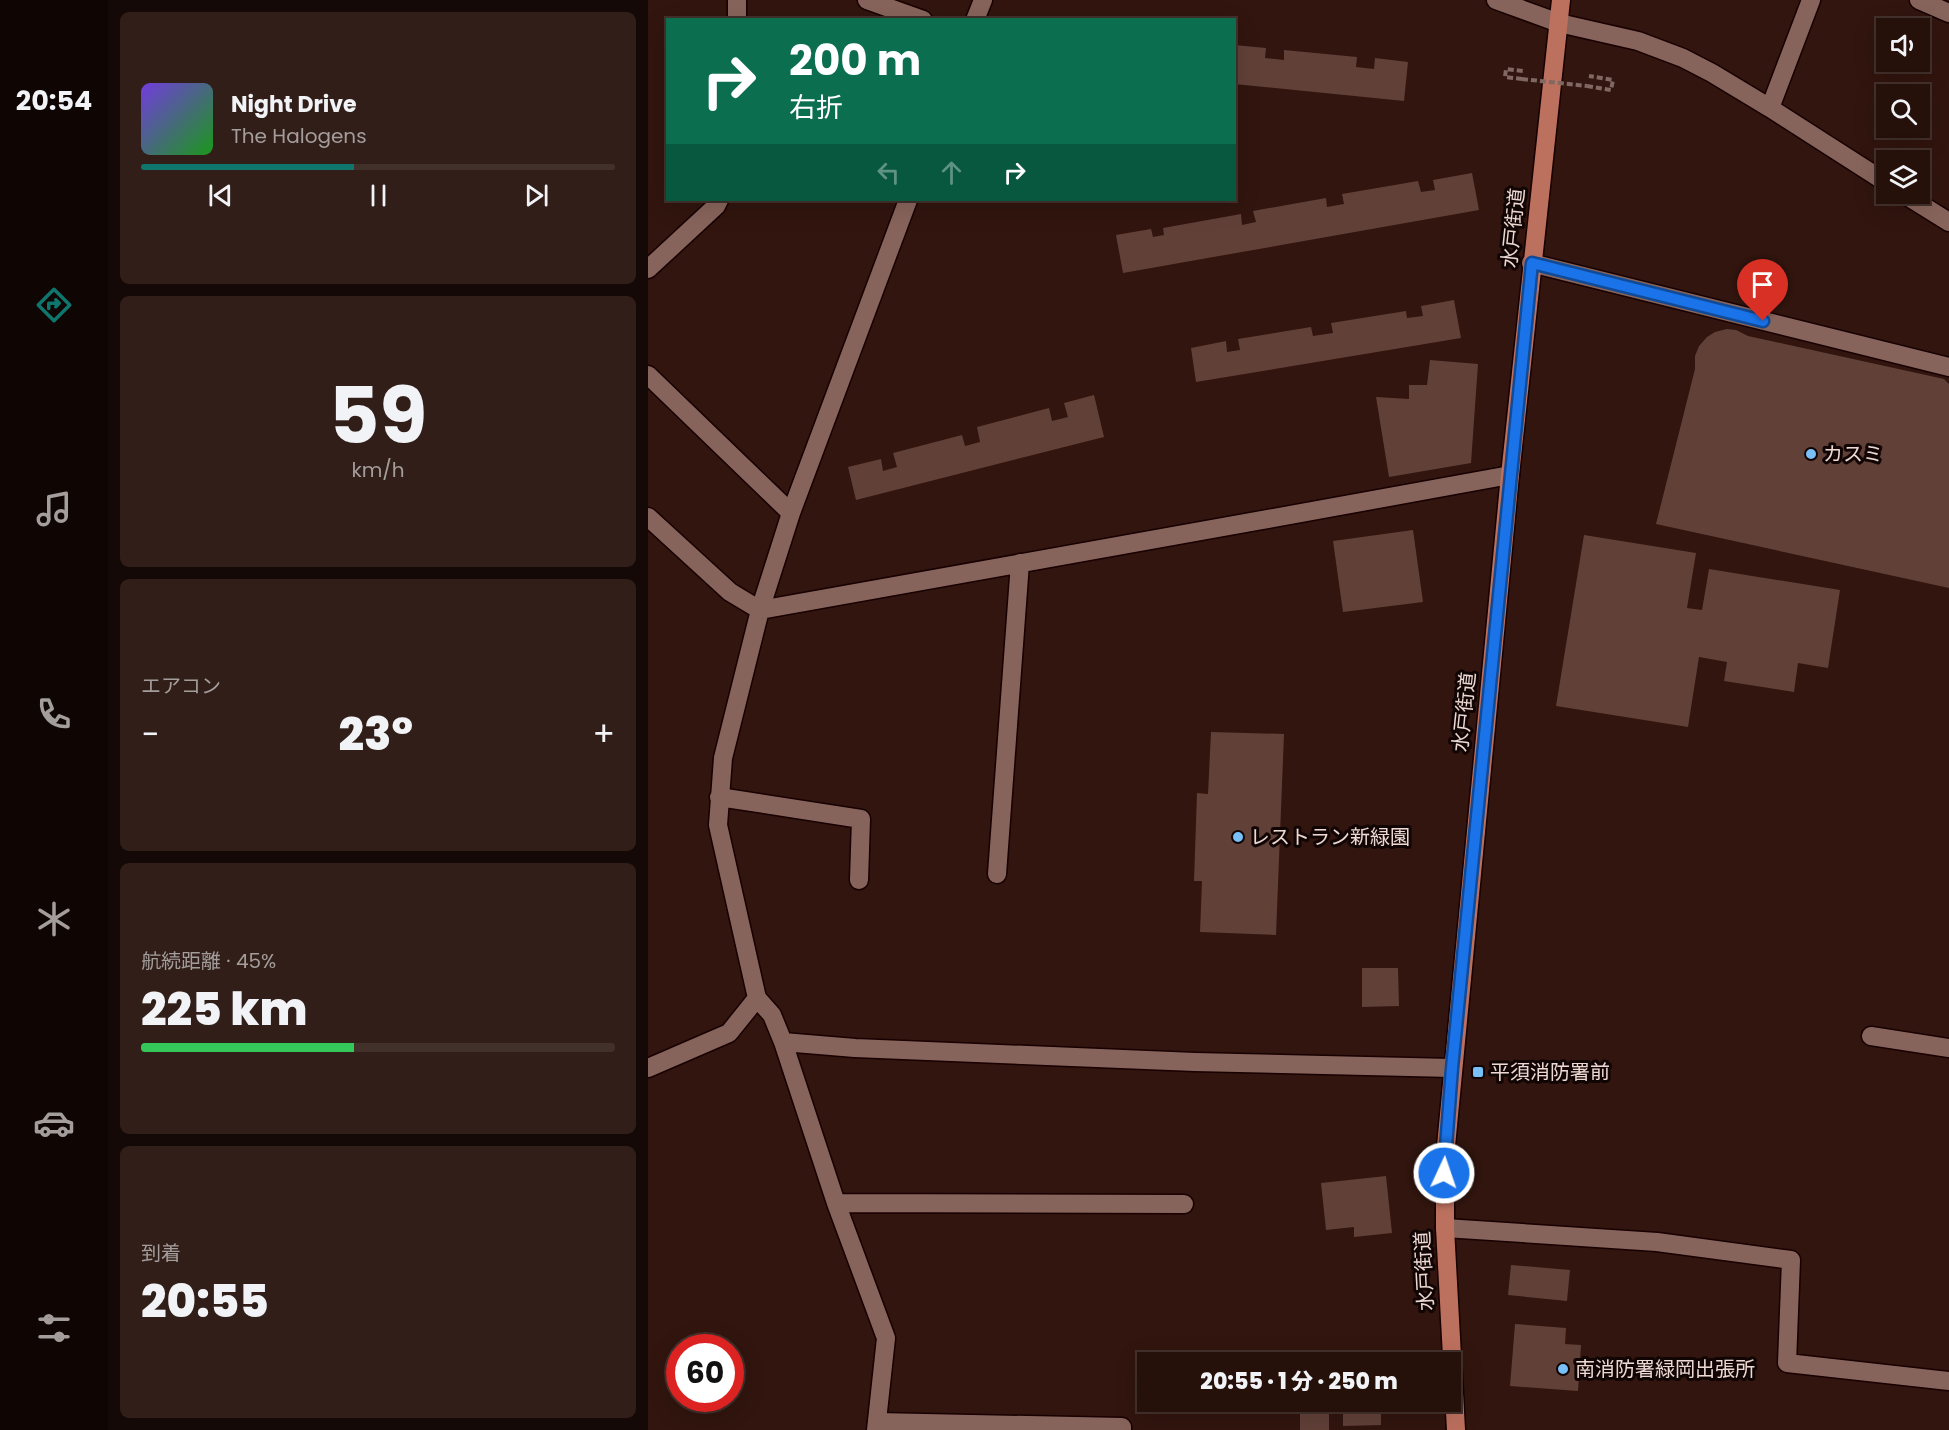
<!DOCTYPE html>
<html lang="ja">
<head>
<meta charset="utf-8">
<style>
	body { margin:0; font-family:Poppins,"Noto Sans JP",sans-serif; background:#311e18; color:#f1f3f6; height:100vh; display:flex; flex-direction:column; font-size:22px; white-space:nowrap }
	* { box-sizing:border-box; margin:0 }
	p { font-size:20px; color:#a39d9c }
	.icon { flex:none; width:33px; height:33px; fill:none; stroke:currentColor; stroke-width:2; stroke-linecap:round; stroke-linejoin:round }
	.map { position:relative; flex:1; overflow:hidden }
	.sheet { display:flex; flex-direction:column; gap:12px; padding:12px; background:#140906; width:540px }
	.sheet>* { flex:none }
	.top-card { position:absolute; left:18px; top:18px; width:570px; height:183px; border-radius:0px; box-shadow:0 6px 24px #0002,0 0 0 2px #42302b; background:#0b6e4f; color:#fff; overflow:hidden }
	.fabs { position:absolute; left:1228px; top:18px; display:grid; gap:12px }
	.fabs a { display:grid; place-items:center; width:54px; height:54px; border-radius:0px; background:#25100a; box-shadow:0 6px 24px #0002,0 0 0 2px #42302b; font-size:30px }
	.speed { position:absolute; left:18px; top:1334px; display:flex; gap:12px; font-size:30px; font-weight:700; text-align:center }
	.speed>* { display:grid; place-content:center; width:78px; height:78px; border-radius:50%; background:#25100a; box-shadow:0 6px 24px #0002,0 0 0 2px #42302b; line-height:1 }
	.speed .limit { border:9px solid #d22; background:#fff; color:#111 }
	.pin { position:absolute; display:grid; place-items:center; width:51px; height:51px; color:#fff; margin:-62px -26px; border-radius:50% 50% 50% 0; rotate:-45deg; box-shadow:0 0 6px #0007 }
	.pin .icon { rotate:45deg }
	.me { position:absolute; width:66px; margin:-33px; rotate:3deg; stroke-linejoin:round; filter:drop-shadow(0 0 4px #0008) }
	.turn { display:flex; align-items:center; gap:21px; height:126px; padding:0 24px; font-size:27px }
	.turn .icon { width:78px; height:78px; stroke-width:2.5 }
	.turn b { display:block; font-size:42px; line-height:51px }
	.lanes { display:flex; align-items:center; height:57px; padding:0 24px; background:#0003; justify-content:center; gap:30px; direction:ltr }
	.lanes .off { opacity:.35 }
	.big { font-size:45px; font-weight:800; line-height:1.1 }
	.sheet .card { flex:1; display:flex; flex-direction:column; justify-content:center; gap:9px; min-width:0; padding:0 21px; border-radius:9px; background:#311e18 }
	.sheet .dial { align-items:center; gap:0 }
	.dial b { font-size:78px; line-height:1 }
	.song { display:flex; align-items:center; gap:18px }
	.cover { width:72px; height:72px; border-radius:9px; background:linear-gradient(135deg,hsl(260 70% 55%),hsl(120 70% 35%)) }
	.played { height:6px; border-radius:3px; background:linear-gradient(90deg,#0f766e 45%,#42302b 45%) }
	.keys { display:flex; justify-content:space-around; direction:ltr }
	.heat { display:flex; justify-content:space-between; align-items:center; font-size:33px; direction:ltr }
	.charge { height:9px; border-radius:4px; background:linear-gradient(90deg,#34c759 45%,#42302b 0) }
	.trip { position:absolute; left:489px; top:1352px; width:324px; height:60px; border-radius:0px; background:#25100a; box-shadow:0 6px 24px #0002,0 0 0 2px #42302b; font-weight:800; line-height:60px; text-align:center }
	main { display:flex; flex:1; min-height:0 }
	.tabs { display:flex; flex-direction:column; width:108px; justify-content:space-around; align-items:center; background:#0f0604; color:#a39d9c }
	.tabs .icon { width:42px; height:42px }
	.tabs .current { color:#0f766e }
	.tabs b { font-size:27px; color:#f1f3f6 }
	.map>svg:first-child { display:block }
</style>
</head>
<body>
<main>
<nav class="tabs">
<b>20:54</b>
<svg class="icon current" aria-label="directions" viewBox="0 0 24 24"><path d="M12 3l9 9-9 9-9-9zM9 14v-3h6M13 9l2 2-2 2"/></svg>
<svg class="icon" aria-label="music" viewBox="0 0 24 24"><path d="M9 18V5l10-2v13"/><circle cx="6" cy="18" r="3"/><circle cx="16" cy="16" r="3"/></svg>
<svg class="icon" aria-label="phone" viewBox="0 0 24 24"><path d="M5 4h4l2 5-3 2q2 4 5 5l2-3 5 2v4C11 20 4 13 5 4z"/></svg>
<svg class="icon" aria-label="climate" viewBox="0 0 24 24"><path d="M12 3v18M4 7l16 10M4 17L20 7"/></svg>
<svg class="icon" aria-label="car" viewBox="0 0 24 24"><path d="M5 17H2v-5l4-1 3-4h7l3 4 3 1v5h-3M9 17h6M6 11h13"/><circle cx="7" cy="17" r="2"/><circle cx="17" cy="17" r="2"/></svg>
<svg class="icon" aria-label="filters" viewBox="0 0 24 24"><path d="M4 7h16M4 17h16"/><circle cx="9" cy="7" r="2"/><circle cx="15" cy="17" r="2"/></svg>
</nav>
<section class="sheet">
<div class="card">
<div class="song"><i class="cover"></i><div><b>Night Drive</b><p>The Halogens</p></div></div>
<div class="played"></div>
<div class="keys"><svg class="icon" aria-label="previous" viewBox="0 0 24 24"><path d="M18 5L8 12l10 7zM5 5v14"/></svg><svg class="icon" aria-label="pause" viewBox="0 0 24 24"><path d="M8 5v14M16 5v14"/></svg><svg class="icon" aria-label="next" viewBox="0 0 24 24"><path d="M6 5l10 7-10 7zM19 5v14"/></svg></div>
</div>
<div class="card dial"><b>59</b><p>km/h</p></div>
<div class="card"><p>エアコン</p>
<div class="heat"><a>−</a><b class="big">23°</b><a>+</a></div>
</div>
<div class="card"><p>航続距離 · 45%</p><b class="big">225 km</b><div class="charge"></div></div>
<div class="card"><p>到着</p><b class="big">20:55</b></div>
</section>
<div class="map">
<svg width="1301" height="1430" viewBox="0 0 1301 1430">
	<rect width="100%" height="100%" fill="#31150e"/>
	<!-- building -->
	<path fill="#614038" d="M586 45 618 48 617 58 636 60V50L709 57 708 67 726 69 727 58 760 62 756 101 586 84Z
		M824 173 831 210 475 273 468 235 503 229 505 237 516 235 515 228 593 214 594 225 608 222 605 211 678 198 679 207 696 204 694 194 770 181 773 192 787 190 785 180Z
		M806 300 813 338 548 382 543 348 578 341 579 352 592 350 590 339 663 327 665 336 685 333 683 323 758 311 759 318 775 316 773 306Z
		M1079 329 1088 330 1100 336 1296 379 1301 384V588L1008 524 1047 369V356L1051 346 1059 337 1067 332Z
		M782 360 830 364 823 463 741 477 728 397 761 399V385H779Z
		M446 395 456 437 208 500 200 467 233 459 235 471 249 467 245 453 314 435 317 446 332 442 329 427 401 408 404 421 420 417 416 403Z
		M765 530 775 602 695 612 685 541Z
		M936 535 1048 553 1039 608 1054 610 1061 569 1192 590 1180 668 1150 663 1146 692 1076 681 1079 662 1051 657 1040 727 908 706Z
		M563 732 636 734 628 935 552 932 554 881H546L549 793 560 794Z
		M714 968H750L751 1006 714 1007Z
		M738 1176 744 1233 706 1237V1227L678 1230 673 1183Z
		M863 1265 922 1270 919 1301 860 1295Z
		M867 1324 918 1328 917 1344 933 1345 930 1391 862 1386Z
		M741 1353V1362H694V1355Z
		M695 1401H733V1425L695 1426Z
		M652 1404H681V1430H652Z"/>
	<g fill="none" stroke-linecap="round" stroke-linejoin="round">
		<defs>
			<path id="minor" d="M219 0 275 20
				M848 0 911 23 990 41 1035 58 1064 73 1122 108 1239 183
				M1271 0 1301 13
				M89 20V0
				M327 20 335 0
				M1122 108 1163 0
				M1256 194 1301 222
				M883 263 1301 367
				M0 269 68 206 71 200
				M0 375 143 513
				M0 517 82 592 112 610C362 567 612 520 862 475
				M71 797 213 819 211 880
				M349 874 372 563
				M109 998 124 1015 135 1042 188 1203 238 1338 228 1430
				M1223 1036 1301 1048
				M135 1042 207 1048 547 1062 804 1068
				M0 1068 81 1033 109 998 70 825 75 758 112 610 143 513 260 200
				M188 1203 536 1204
				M797 1228 1009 1242 1143 1260 1139 1363 1301 1381
				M229 1422 474 1427V1430"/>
			<path id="major" d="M808 1430 797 1228V1157L862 475 913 0"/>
		</defs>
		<!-- minor casing -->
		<use href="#minor" stroke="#180100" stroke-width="21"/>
		<!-- major casing -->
		<use href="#major" stroke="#180100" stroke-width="21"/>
		<!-- path -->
		<path stroke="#816862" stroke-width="4" stroke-dasharray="6 3" stroke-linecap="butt" d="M874 79 857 77 858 69 875 71
			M939 86 963 90 965 80 941 76"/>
		<!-- minor -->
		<use href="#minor" stroke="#87645b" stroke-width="18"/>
		<!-- major -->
		<use href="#major" stroke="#bc705e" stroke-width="18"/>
		<!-- path-bridge -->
		<path stroke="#816862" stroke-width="4" stroke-dasharray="6 3" stroke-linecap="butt" d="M874 79 939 86"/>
	</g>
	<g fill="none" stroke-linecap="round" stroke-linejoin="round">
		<defs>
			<path id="route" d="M796 1173 804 1068 884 263 1115 321"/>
		</defs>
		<!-- route casing -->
		<use href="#route" stroke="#114b97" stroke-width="15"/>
		<!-- route -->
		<use href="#route" stroke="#1a73e8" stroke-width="10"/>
	</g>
	<!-- markers -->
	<g fill="#79bff8" stroke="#110503" stroke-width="2">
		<circle cx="1163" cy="454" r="6"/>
		<circle cx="590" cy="837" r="6"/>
		<rect x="824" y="1066" width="12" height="12" rx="3"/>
		<circle cx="915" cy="1369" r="6"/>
	</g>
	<g text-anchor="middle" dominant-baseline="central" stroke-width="6" stroke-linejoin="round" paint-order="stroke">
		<!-- street labels -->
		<g font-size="20" fill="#edd8d3" stroke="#110503">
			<text transform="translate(865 228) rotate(-84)">水戸街道</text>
			<text transform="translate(816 712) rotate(-84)">水戸街道</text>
			<text transform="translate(776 1271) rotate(-93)">水戸街道</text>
		</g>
		<!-- poi labels -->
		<g font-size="20" fill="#edd8d3" stroke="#110503" text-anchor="start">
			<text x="1175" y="454">カスミ</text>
			<text x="602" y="837">レストラン新緑園</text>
			<text x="842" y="1072">平須消防署前</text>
			<text x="927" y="1369">南消防署緑岡出張所</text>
		</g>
	</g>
</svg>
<div class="fabs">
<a><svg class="icon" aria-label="sound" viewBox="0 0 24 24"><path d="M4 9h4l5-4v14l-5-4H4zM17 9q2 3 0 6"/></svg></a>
<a><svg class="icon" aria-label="search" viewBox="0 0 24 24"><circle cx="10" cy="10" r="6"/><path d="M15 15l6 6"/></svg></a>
<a><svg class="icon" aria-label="layers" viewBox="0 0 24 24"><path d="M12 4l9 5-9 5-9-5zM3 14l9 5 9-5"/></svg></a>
</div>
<div class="speed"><div class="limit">60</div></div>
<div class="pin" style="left:1115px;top:321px;background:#d93025"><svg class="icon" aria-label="arrive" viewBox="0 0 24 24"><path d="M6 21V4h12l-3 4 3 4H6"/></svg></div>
<svg class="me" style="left:796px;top:1173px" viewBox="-20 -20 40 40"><circle r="17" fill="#1a73e8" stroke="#fff" stroke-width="3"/><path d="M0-11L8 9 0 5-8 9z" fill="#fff"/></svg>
<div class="trip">20:55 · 1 分 · 250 m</div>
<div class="top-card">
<div class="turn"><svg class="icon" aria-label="right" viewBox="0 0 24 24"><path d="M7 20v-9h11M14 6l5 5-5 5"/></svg><div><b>200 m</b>右折</div></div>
<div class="lanes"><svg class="icon off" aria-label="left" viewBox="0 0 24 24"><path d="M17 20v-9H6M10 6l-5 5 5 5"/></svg><svg class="icon off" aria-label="ahead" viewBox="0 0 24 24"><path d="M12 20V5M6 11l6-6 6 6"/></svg><svg class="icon" aria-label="right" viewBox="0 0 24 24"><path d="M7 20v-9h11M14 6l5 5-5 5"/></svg></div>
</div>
</div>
</main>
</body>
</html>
